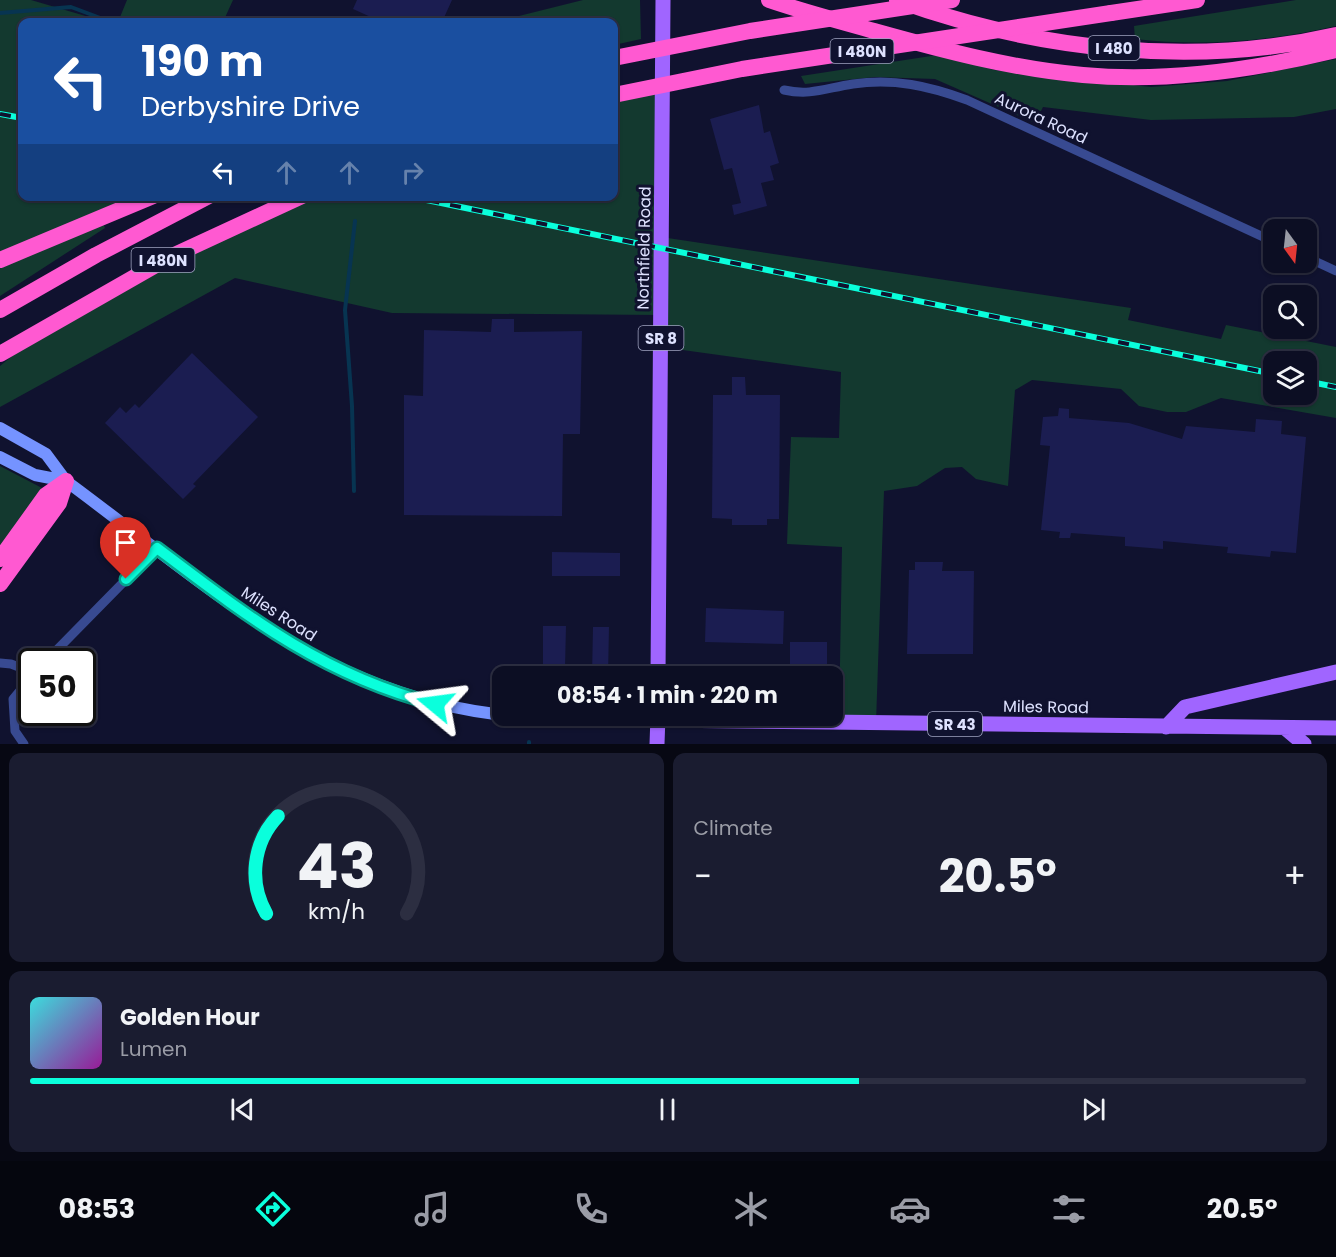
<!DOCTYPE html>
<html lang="en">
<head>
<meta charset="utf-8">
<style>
	body { margin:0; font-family:Poppins,sans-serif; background:#1a1c30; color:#f1f3f6; height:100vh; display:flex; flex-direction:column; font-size:22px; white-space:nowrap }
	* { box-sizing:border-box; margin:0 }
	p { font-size:20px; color:#9a9ca6 }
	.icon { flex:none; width:33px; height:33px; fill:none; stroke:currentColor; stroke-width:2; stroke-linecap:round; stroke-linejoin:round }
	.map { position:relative; height:744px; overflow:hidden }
	.sheet { display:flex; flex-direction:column; gap:9px; padding:9px; background:#070813; flex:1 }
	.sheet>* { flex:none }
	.top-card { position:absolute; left:18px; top:18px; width:600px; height:183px; border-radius:12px; box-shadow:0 2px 4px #0004,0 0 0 2px #2c2e41; background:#1a4fa0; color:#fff; overflow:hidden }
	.needle { width:39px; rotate:165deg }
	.controls { position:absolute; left:1263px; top:219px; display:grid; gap:12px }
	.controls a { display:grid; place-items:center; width:54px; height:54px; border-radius:12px; background:#0c0e23; box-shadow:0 2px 4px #0004,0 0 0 2px #2c2e41; font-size:30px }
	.speed { position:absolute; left:18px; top:648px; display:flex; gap:12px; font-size:30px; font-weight:700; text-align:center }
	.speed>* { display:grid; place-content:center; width:78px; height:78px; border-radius:50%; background:#0c0e23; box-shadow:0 2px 4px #0004,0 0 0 2px #2c2e41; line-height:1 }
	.speed .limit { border:3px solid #111; border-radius:9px; background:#fff; color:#111 }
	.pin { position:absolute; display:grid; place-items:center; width:51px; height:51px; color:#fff; margin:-62px -26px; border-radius:50% 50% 50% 0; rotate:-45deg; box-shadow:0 0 6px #0007 }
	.pin .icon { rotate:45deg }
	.me { position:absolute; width:66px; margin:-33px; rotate:286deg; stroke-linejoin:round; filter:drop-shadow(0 0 4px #0008) }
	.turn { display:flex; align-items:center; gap:21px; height:126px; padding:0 24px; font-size:27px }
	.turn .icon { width:78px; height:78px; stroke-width:2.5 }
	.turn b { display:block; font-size:42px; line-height:51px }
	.lanes { display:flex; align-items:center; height:57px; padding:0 24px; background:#0003; justify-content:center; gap:30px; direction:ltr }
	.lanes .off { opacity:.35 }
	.big { font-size:45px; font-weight:700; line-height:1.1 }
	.sheet .tile { flex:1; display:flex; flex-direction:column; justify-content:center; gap:9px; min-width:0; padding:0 21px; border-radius:12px; background:#1a1c30 }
	.sheet .dial { align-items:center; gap:0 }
	.dial svg { height:156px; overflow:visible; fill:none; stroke:#2c2e41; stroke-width:7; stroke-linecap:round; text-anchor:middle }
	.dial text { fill:#f1f3f6; stroke:none }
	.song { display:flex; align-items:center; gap:18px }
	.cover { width:72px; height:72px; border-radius:9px; background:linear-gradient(135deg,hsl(180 70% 55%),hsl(300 70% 35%)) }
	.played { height:6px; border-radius:3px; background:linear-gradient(90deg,#0affdc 65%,#2c2e41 65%) }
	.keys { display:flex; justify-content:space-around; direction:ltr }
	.heat { display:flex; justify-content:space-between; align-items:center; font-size:33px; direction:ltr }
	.sheet .tiles { flex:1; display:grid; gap:9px; grid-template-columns:1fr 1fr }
	.tile:last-child { grid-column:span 2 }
	.trip { position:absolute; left:492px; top:666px; width:351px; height:60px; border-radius:12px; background:#0c0e23; box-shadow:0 2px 4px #0004,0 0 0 2px #2c2e41; font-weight:700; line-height:60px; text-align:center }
	.tab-bar { display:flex; height:96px; justify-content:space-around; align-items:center; background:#05060e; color:#9a9ca6 }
	.tab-bar .icon { width:42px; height:42px }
	.tab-bar .current { color:#0affdc }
	.tab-bar b { font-size:27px; color:#f1f3f6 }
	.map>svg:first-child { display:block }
</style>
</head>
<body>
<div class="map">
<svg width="1336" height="744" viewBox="0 0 1336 744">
	<rect width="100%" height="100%" fill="#10122f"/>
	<!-- green -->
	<path fill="#13392f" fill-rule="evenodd" d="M0 0H31L106 22H22V196L153 197 0 260Z
		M127 0H233L223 22H118Z
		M583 0H640L641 39 614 45V22H495Z
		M1296 0H1336V26C1270 41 1202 47 1135 39L1134 26Z
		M944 54 994 70 1151 87 1227 81 1336 59V109L1294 117 1151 120 1043 107 1035 123 935 79 875 77 805 84 801 76Z
		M663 80 661 237 1131 308 1128 320 1221 339 1226 325 1336 347V418L1221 398 1186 412H1167L1139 406 1121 389 1032 380 1015 390 1008 486 976 479 962 467 945 468 917 486 884 491 876 723 839 722 842 547 787 544 791 437 839 438 841 372 661 347 660 315 392 313 235 278 0 407V366L57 319 302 197 614 196V95ZM1274 362H1306V394H1274Z
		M103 223 105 228 0 296V268Z
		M0 466 42 488 0 547Z"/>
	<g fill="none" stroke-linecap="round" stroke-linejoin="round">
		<!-- stream -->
		<path stroke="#073451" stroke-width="4" d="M0 13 71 7 111 22
			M354 491 352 406 345 310 355 221
			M529 744V742"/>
	</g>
	<!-- building -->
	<path fill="#1b1d51" d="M357 0H452L442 22H382L353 9Z
		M759 105 764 133 770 131 779 163 770 166 774 180 761 183 767 206 734 215 732 205 741 203 732 168 724 170 710 119Z
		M492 319H514V332L582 331 580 434H563L562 516 404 515V395L423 396 424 330 491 332Z
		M192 353 258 417 193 484 196 486 183 499 105 423 120 407 126 413 135 404 139 408Z
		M732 377H745L746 395H780L779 519H767V525H732V519L712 518 713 395H732Z
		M1059 408 1069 409V418L1129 423 1182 439 1186 426 1255 432 1256 419 1282 421 1281 434 1306 437 1296 553 1271 551 1270 557 1227 553 1228 547 1163 541V549L1125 546V537L1071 533 1070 538H1059L1060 532 1041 530 1050 446 1040 445 1043 417 1058 416Z
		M552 552 620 553V576H552Z
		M915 562H943L942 571H974L973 654H907L909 570H915Z
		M706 608 784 611 783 644 705 642Z
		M543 626H566L565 668H543Z
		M593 627H609L608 676H592Z
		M790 642H827V674H790Z"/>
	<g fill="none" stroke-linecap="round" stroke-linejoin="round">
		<!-- street -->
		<path stroke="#384a91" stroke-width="9" d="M784 90C811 96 826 88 853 84 894 78 929 86 967 100L1274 242
			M1306 257 1336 271
			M45 662 157 548
			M0 663 11 664 32 672
			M24 744 15 731 13 699 32 676"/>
		<!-- secondary -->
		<path stroke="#7593ff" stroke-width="12" d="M0 428 46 454 66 481C206 584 321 695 502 715
			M0 457 35 475 66 481
			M503 716 658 720"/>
		<!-- primary -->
		<path stroke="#a065ff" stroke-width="15" d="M658 676 663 0
			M658 720 1336 728
			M1166 727 1185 707 1336 672
			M1285 728 1304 744
			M657 744 658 716"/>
		<!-- highway -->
		<path stroke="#ff59d1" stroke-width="16" d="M769 0C804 12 839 21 874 31 942 50 1013 69 1083 75 1168 83 1254 70 1336 50
			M897 0C1035 50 1192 68 1336 35
			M1111 13 1197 0
			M0 260 153 196
			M0 310 96 255 209 196
			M0 354 168 258 302 196
			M0 559 46 495 66 481
			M0 584 59 503 66 481"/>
		<defs>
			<path id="rail" d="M0 114 22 118
				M407 196 1274 374
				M1306 381 1336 387"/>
		</defs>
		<!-- rail casing -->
		<use href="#rail" stroke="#0affdc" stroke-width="6"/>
		<!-- rail -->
		<use href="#rail" stroke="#10122f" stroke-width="4" stroke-dasharray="11" stroke-linecap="butt"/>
		<!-- highway-bridge -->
		<path stroke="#ff59d1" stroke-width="16" d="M614 58 750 31 952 0
			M614 95 742 69 1111 13"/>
	</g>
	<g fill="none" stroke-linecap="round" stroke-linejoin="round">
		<defs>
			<path id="route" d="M126 579 157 548C247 616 322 675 435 704"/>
		</defs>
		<!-- route casing -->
		<use href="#route" stroke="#06a68f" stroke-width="15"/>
		<!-- route -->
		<use href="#route" stroke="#0affdc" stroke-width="10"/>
	</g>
	<g text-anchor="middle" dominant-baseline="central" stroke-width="6" stroke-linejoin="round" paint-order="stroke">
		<!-- shield labels -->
		<g fill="#10122f" stroke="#a0a4c1" stroke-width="1.5">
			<rect x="1088.5" y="36" width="51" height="24" rx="4.5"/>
			<rect x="830.5" y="39" width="63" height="24" rx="4.5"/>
			<rect x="131.5" y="248" width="63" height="24" rx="4.5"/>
			<rect x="638.5" y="326" width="45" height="24" rx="4.5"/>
			<rect x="928" y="712" width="54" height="24" rx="4.5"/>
		</g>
		<g font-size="15" font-weight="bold" fill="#dee2ff">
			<text x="1114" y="48">I 480</text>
			<text x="862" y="51">I 480N</text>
			<text x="163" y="260">I 480N</text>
			<text x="661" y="338">SR 8</text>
			<text x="955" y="724">SR 43</text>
		</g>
		<!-- street labels -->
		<g font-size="16" fill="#dee2ff" stroke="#10122f">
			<text transform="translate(1041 118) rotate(25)">Aurora Road</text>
			<text transform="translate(644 248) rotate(-89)">Northfield Road</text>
			<text transform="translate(279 614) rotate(33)">Miles Road</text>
			<text transform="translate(1046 707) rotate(1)">Miles Road</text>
		</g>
	</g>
</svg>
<div class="controls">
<a><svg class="needle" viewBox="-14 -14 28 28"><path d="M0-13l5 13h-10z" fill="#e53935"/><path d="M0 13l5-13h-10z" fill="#9a9ca6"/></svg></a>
<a><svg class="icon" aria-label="search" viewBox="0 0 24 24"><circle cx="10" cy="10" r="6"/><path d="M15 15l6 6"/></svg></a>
<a><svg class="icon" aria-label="layers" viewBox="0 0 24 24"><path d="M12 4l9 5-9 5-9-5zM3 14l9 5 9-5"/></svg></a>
</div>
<div class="speed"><div class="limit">50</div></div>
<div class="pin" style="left:126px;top:579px;background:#d93025"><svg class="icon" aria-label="arrive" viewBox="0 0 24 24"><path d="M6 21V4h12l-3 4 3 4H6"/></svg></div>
<svg class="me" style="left:435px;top:704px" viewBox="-20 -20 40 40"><path d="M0-17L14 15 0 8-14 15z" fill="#0affdc" stroke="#fff" stroke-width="4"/></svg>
<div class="trip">08:54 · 1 min · 220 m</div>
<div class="top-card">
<div class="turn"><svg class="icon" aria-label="left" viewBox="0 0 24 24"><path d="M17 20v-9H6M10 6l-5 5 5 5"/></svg><div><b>190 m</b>Derbyshire Drive</div></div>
<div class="lanes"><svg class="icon" aria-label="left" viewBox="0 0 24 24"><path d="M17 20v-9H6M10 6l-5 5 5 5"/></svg><svg class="icon off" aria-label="ahead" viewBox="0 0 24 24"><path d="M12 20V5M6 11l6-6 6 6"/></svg><svg class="icon off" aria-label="ahead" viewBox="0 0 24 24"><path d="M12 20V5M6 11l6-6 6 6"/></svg><svg class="icon off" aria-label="right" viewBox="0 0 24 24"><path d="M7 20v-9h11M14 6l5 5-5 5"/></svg></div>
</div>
</div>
<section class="sheet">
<div class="tiles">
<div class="tile dial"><svg viewBox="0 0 100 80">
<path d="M14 69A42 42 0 1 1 86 69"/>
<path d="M14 69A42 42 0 0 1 20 19" stroke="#0affdc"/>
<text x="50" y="56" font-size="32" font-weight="700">43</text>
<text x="50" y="72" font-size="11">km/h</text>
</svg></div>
<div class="tile"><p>Climate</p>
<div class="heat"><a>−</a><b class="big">20.5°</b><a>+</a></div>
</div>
<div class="tile">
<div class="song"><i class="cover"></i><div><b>Golden Hour</b><p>Lumen</p></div></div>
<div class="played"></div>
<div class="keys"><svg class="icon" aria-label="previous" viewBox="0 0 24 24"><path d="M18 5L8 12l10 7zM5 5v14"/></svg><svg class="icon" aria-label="pause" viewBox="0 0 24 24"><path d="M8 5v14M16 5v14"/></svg><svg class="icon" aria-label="next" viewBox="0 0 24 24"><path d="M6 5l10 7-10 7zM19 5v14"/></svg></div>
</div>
</div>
</section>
<nav class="tab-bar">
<b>08:53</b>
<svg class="icon current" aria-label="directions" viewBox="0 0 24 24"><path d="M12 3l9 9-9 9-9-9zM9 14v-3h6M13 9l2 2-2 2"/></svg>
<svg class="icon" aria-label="music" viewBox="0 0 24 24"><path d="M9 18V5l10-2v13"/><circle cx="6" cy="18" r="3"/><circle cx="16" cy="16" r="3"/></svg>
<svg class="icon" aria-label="phone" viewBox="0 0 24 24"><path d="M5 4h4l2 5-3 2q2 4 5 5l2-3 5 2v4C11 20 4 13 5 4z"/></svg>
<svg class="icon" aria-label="climate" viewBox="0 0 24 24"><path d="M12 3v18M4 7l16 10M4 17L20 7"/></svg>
<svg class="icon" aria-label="car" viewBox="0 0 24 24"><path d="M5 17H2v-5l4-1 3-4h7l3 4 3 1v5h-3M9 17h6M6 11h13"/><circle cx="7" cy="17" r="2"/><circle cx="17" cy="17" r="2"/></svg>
<svg class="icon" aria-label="filters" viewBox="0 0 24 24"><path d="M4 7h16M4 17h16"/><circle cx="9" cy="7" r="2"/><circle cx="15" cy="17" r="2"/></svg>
<b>20.5°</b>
</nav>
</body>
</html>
